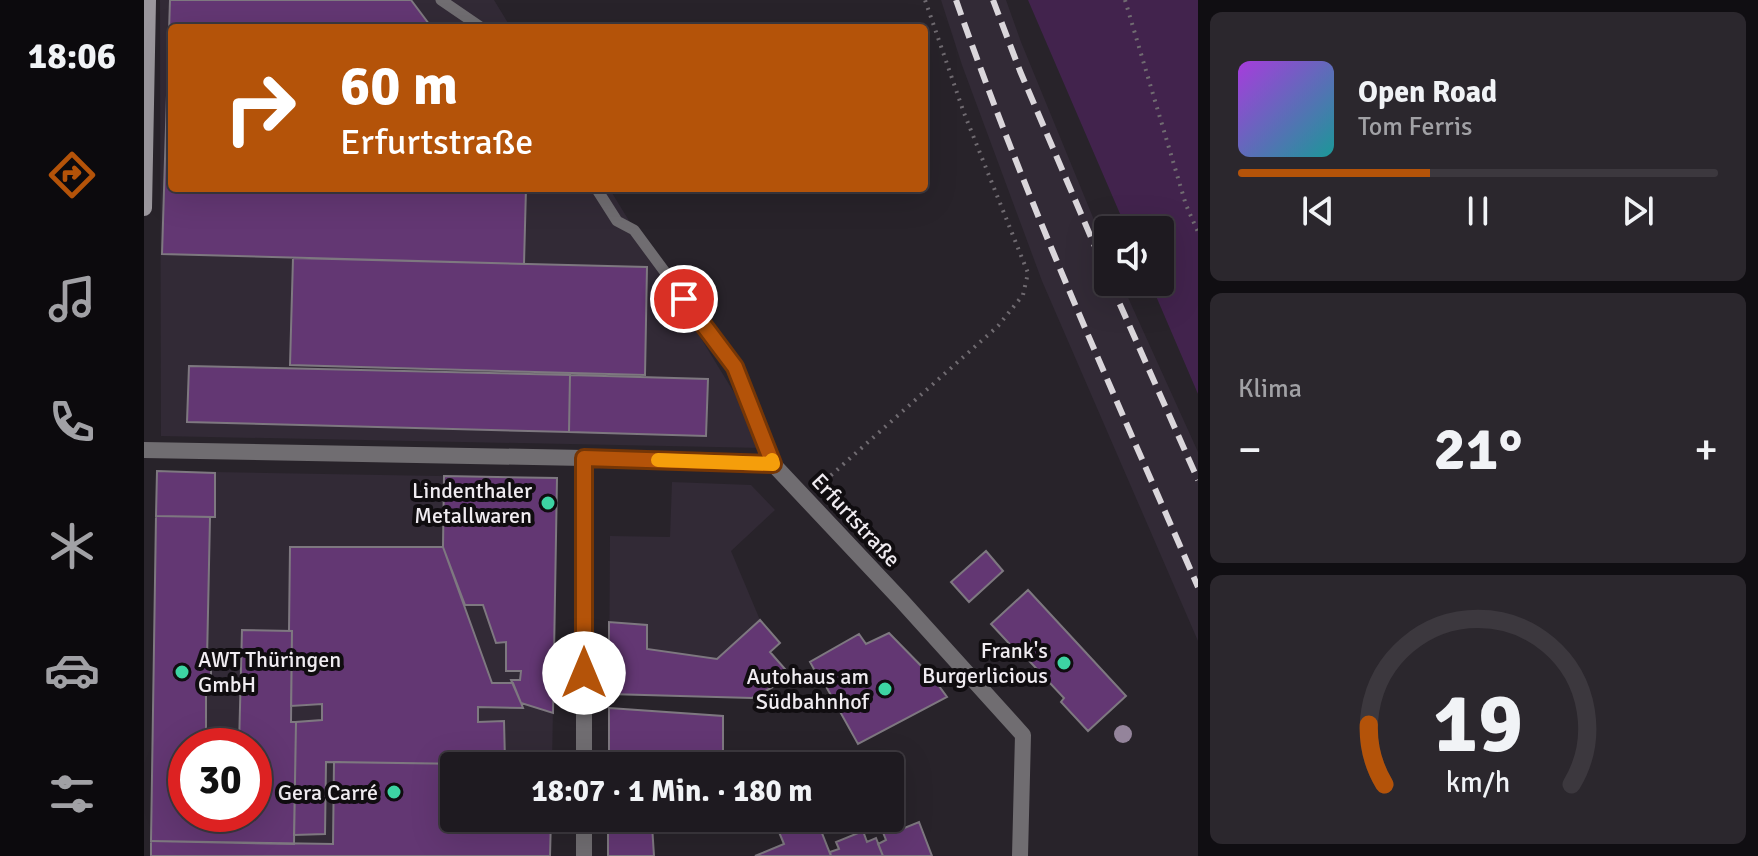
<!DOCTYPE html>
<html lang="de">
<head>
<meta charset="utf-8">
<style>
	body { margin:0; font-family:Signika,sans-serif; background:#2b272d; color:#f1f3f6; height:100vh; display:flex; flex-direction:column; font-size:30px; white-space:nowrap }
	* { box-sizing:border-box; margin:0 }
	p { font-size:26px; color:#a1a1a5 }
	.icon { flex:none; width:44px; height:44px; fill:none; stroke:currentColor; stroke-width:2; stroke-linecap:round; stroke-linejoin:round }
	.map { position:relative; flex:1; overflow:hidden }
	.details { display:flex; flex-direction:column; gap:12px; padding:12px; background:#100e12; width:560px }
	.details>* { flex:none }
	.hud { position:absolute; left:24px; top:24px; width:760px; height:168px; border-radius:8px; box-shadow:0 8px 32px #0002,0 0 0 2px #3c383e; background:#b45309; color:#fff; overflow:hidden }
	.tools { position:absolute; left:950px; top:216px; display:grid; gap:16px }
	.tools a { display:grid; place-items:center; width:80px; height:80px; border-radius:8px; background:#1e1a20; box-shadow:0 8px 32px #0002,0 0 0 2px #3c383e; font-size:40px }
	.speed { position:absolute; left:24px; top:728px; display:flex; gap:16px; font-size:40px; font-weight:700; text-align:center }
	.speed>* { display:grid; place-content:center; width:104px; height:104px; border-radius:50%; background:#1e1a20; box-shadow:0 8px 32px #0002,0 0 0 2px #3c383e; line-height:1 }
	.speed .limit { border:12px solid #d22; background:#fff; color:#111 }
	.pin { position:absolute; display:grid; place-items:center; width:68px; height:68px; color:#fff; margin:-34px; border:4px solid #fff; border-radius:50%; box-shadow:0 2px 8px #0007 }
	.me { position:absolute; width:88px; margin:-44px; rotate:0deg; stroke-linejoin:round; filter:drop-shadow(0 0 6px #0008) }
	.turn { display:flex; align-items:center; gap:28px; height:168px; padding:0 40px; font-size:36px }
	.turn .icon { width:104px; height:104px; stroke-width:2.5 }
	.turn b { display:block; font-size:56px; line-height:68px }
	.big { font-size:60px; font-weight:700; line-height:1.1 }
	.details .widget { flex:1; display:flex; flex-direction:column; justify-content:center; gap:12px; min-width:0; padding:0 28px; border-radius:12px; background:#2b272d }
	.details .dial { align-items:center; gap:0 }
	.dial svg { height:208px; overflow:visible; fill:none; stroke:#3c383e; stroke-width:7; stroke-linecap:round; text-anchor:middle }
	.dial text { fill:#f1f3f6; stroke:none }
	.song { display:flex; align-items:center; gap:24px }
	.cover { width:96px; height:96px; border-radius:12px; background:linear-gradient(135deg,hsl(280 70% 55%),hsl(180 70% 35%)) }
	.played { height:8px; border-radius:4px; background:linear-gradient(90deg,#b45309 40%,#3c383e 40%) }
	.keys { display:flex; justify-content:space-around; direction:ltr }
	.heat { display:flex; justify-content:space-between; align-items:center; font-size:44px; direction:ltr }
	.trip { position:absolute; left:296px; top:752px; width:464px; height:80px; border-radius:8px; background:#1e1a20; box-shadow:0 8px 32px #0002,0 0 0 2px #3c383e; font-weight:700; line-height:80px; text-align:center }
	main { display:flex; flex:1; min-height:0 }
	.menu { display:flex; flex-direction:column; width:144px; justify-content:space-around; align-items:center; background:#0c0a0d; color:#a1a1a5 }
	.menu .icon { width:56px; height:56px }
	.menu .current { color:#b45309 }
	.menu b { font-size:36px; color:#f1f3f6 }
	.map>svg:first-child { display:block }
</style>
</head>
<body>
<main>
<nav class="menu">
<b>18:06</b>
<svg class="icon current" aria-label="directions" viewBox="0 0 24 24"><path d="M12 3l9 9-9 9-9-9zM9 14v-3h6M13 9l2 2-2 2"/></svg>
<svg class="icon" aria-label="music" viewBox="0 0 24 24"><path d="M9 18V5l10-2v13"/><circle cx="6" cy="18" r="3"/><circle cx="16" cy="16" r="3"/></svg>
<svg class="icon" aria-label="phone" viewBox="0 0 24 24"><path d="M5 4h4l2 5-3 2q2 4 5 5l2-3 5 2v4C11 20 4 13 5 4z"/></svg>
<svg class="icon" aria-label="climate" viewBox="0 0 24 24"><path d="M12 3v18M4 7l16 10M4 17L20 7"/></svg>
<svg class="icon" aria-label="car" viewBox="0 0 24 24"><path d="M5 17H2v-5l4-1 3-4h7l3 4 3 1v5h-3M9 17h6M6 11h13"/><circle cx="7" cy="17" r="2"/><circle cx="17" cy="17" r="2"/></svg>
<svg class="icon" aria-label="filters" viewBox="0 0 24 24"><path d="M4 7h16M4 17h16"/><circle cx="9" cy="7" r="2"/><circle cx="15" cy="17" r="2"/></svg>
</nav>
<div class="map">
<svg width="1054" height="856" viewBox="0 0 1054 856">
	<rect width="100%" height="100%" fill="#28232a"/>
	<!-- built -->
	<path fill="#322a36" fill-rule="evenodd" d="M16 0H350L367 28H28V188H465L624 448 17 436Z
		M797 0H862L877 42 964 254V282H977L1054 452V641L898 281 818 65Z
		M13 471 413 478 408 766H310V818H407V856H7ZM42 746H110V814H42Z
		M528 482 607 485 631 510 587 551 616 620 636 643 626 652 648 677 608 698 465 694 466 536 526 537Z"/>
	<!-- green -->
	<path fill="#42234d" d="M884 0H1054V394L1006 282H1016V230H983Z"/>
	<!-- building -->
	<path fill="#633773" stroke="#7e7880" stroke-width="2" d="M26 0H267L288 28H28V188H382L380 264 18 254Z
		M149 258 503 267 501 375 146 365Z
		M45 366 426 375 425 432 43 422Z
		M426 375 564 379 562 436 425 432Z
		M13 471 71 473V517L12 516Z
		M300 476 413 478 409 713 377 703 367 680H376L377 671H362V642L352 643 339 605H321L299 547Z
		M12 516 66 517 63 660 67 661V681H62V738H58V746H42V814H110V746H95L98 630 148 631 147 722H152L150 844 7 841Z
		M146 547H299L348 683H369L379 708 334 707V722L360 721 361 761 324 764 182 762 181 834 150 835 152 722 178 720V704L147 706 148 631H145Z
		M842 551 859 571 825 602 807 582Z
		M884 590 982 696 944 731 917 702 920 698 875 650 873 652 847 624Z
		M616 620 636 643 626 652 648 677 608 698 465 694V622L503 625V649L573 659Z
		M745 633 789 678 803 697 714 744 679 681 677 682 666 662 715 634 722 644Z
		M465 708 579 716V766H465Z
		M190 762 324 764V766H310V818H407L406 856H7V841L189 844Z
		M746 801 758 829 775 822 788 856H739L734 844 742 840 736 825 727 829 723 818H746Z
		M464 818H570L558 824V827L508 825 510 856H464Z
		M646 818H672L687 856H611L640 844 632 825Z
		M719 831 723 842 732 838 739 856H687L686 852 695 849 692 842Z"/>
	<g fill="none" stroke-linecap="round" stroke-linejoin="round">
		<!-- path -->
		<path stroke="#706b71" stroke-width="4" stroke-dasharray="2 6" stroke-linecap="butt" d="M981 0 1042 205 1054 232
			M675 486 854 326 879 295 884 273 820 113 781 0"/>
		<!-- lane -->
		<path stroke="#706d71" stroke-width="11" d="M297 0 338 28
			M452 188 473 221 490 230 591 367 629 464"/>
		<!-- street -->
		<path stroke="#706d71" stroke-width="16" d="M0 450 440 458 629 464 757 600 879 735 876 856
			M440 766V458
			M440 856V818"/>
		<!-- secondary -->
		<path stroke="#9b979d" stroke-width="16" d="M0 208 4 0"/>
		<!-- rail -->
		<path stroke="#dad6db" stroke-width="6" stroke-dasharray="16 8" stroke-linecap="butt" d="M812 0C882 201 969 392 1054 587
			M849 0 876 71 964 277
			M966 282 1054 480"/>
	</g>
	<!-- trees -->
	<circle fill="#94849b" cx="979" cy="734" r="9"/>
	<g fill="none" stroke-linecap="round" stroke-linejoin="round">
		<defs>
			<path id="route" d="M440 673V458L629 464 591 367 540 299"/>
		</defs>
		<!-- route casing -->
		<use href="#route" stroke="#753606" stroke-width="20"/>
		<!-- route -->
		<use href="#route" stroke="#b45309" stroke-width="14"/>
		<!-- slow -->
		<path stroke="#f59e0b" stroke-width="14" d="M514 460 629 464 628 460"/>
	</g>
	<!-- markers -->
	<g fill="#3dd4a3" stroke="#100d10" stroke-width="3">
		<circle cx="404" cy="503" r="8"/>
		<circle cx="920" cy="663" r="8"/>
		<circle cx="38" cy="672" r="8"/>
		<circle cx="741" cy="689" r="8"/>
		<circle cx="250" cy="792" r="8"/>
	</g>
	<g text-anchor="middle" dominant-baseline="central" stroke-width="8" stroke-linejoin="round" paint-order="stroke">
		<!-- poi labels -->
		<g font-size="22" fill="#f0ecf1" stroke="#100d10" text-anchor="end">
			<text x="388" y="490">Lindenthaler<tspan x="388" dy="25">Metallwaren</tspan></text>
			<text x="904" y="650">Frank's<tspan x="904" dy="25">Burgerlicious</tspan></text>
			<text x="54" y="659" text-anchor="start">AWT Thüringen<tspan x="54" dy="25">GmbH</tspan></text>
			<text x="725" y="676">Autohaus am<tspan x="725" dy="25">Südbahnhof</tspan></text>
			<text x="234" y="792">Gera Carré</text>
		</g>
		<!-- street labels -->
		<g font-size="22" fill="#f0ecf1" stroke="#100d10">
			<text transform="translate(712 520) rotate(47)">Erfurtstraße</text>
		</g>
	</g>
</svg>
<div class="tools">
<a><svg class="icon" aria-label="sound" viewBox="0 0 24 24"><path d="M4 9h4l5-4v14l-5-4H4zM17 9q2 3 0 6"/></svg></a>
</div>
<div class="speed"><div class="limit">30</div></div>
<div class="pin" style="left:540px;top:299px;background:#d93025"><svg class="icon" aria-label="arrive" viewBox="0 0 24 24"><path d="M6 21V4h12l-3 4 3 4H6"/></svg></div>
<svg class="me" style="left:440px;top:673px" viewBox="-20 -20 40 40"><circle r="19" fill="#fff"/><path d="M0-13L10 11 0 6-10 11z" fill="#b45309"/></svg>
<div class="trip">18:07 · 1 Min. · 180 m</div>
<div class="hud">
<div class="turn"><svg class="icon" aria-label="right" viewBox="0 0 24 24"><path d="M7 20v-9h11M14 6l5 5-5 5"/></svg><div><b>60 m</b>Erfurtstraße</div></div>
</div>
</div>
<section class="details">
<div class="widget">
<div class="song"><i class="cover"></i><div><b>Open Road</b><p>Tom Ferris</p></div></div>
<div class="played"></div>
<div class="keys"><svg class="icon" aria-label="previous" viewBox="0 0 24 24"><path d="M18 5L8 12l10 7zM5 5v14"/></svg><svg class="icon" aria-label="pause" viewBox="0 0 24 24"><path d="M8 5v14M16 5v14"/></svg><svg class="icon" aria-label="next" viewBox="0 0 24 24"><path d="M6 5l10 7-10 7zM19 5v14"/></svg></div>
</div>
<div class="widget"><p>Klima</p>
<div class="heat"><a>−</a><b class="big">21°</b><a>+</a></div>
</div>
<div class="widget dial"><svg viewBox="0 0 100 80">
<path d="M14 69A42 42 0 1 1 86 69"/>
<path d="M14 69A42 42 0 0 1 8 46" stroke="#b45309"/>
<text x="50" y="56" font-size="32" font-weight="700">19</text>
<text x="50" y="72" font-size="11">km/h</text>
</svg></div>
</section>
</main>
</body>
</html>
